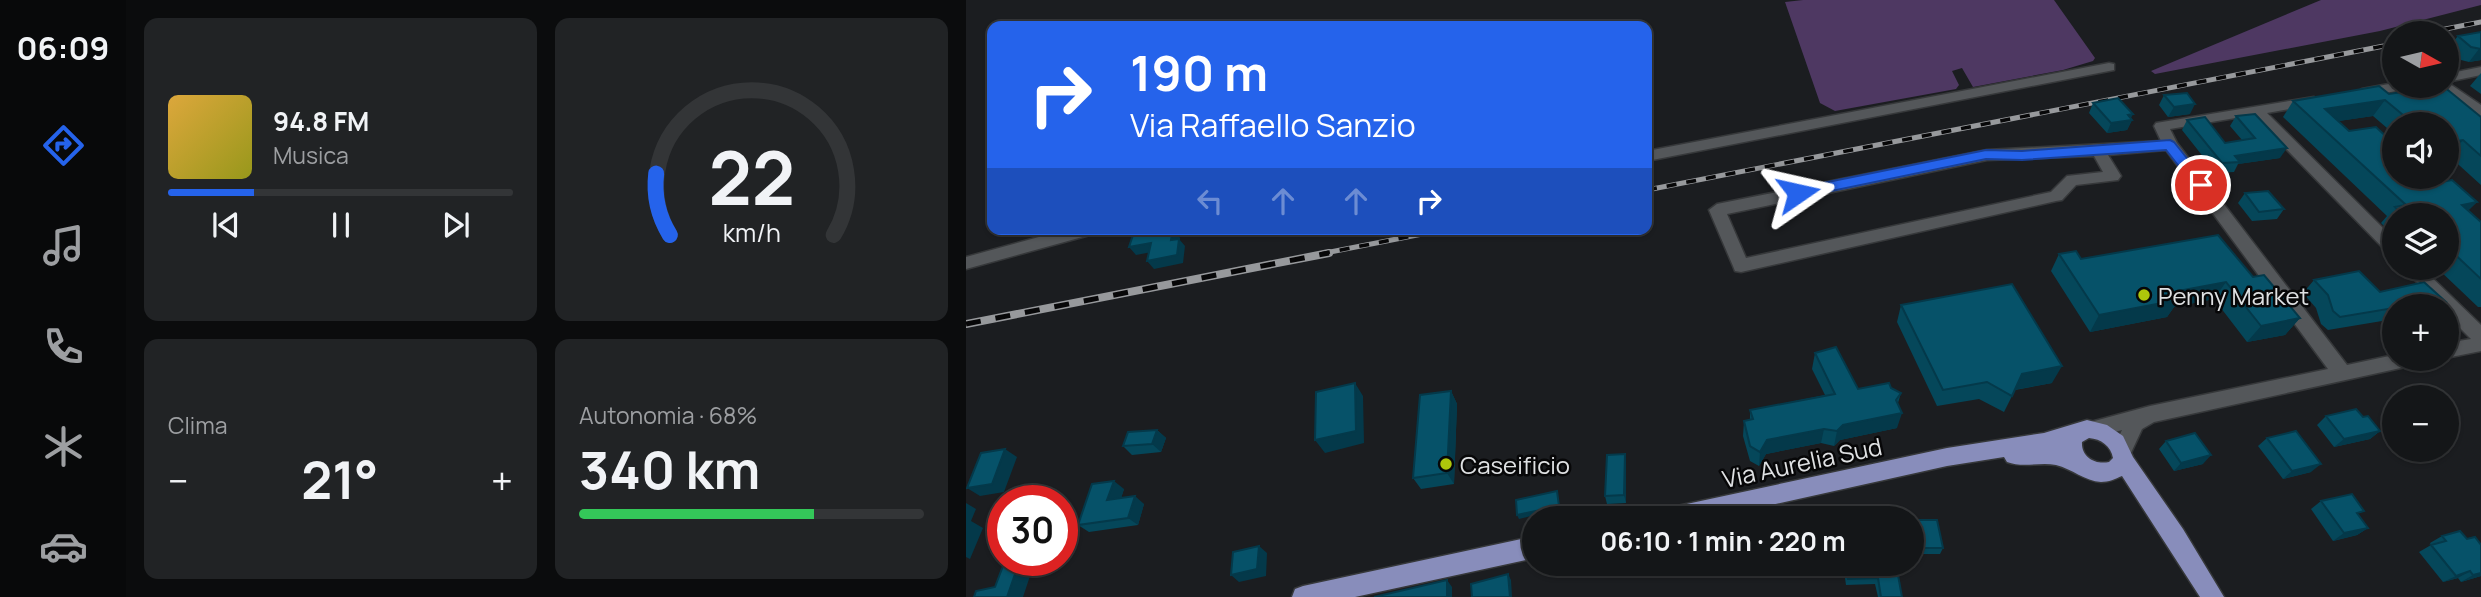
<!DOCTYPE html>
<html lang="it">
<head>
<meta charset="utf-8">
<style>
	body { margin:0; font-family:Manrope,sans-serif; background:#212325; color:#f1f3f6; height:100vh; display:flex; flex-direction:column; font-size:26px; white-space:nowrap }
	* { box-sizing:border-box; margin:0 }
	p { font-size:23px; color:#9d9fa2 }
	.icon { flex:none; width:38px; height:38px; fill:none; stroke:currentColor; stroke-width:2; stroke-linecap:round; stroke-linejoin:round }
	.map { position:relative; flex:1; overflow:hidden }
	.sheet { display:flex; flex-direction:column; gap:18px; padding:18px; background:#0b0c0d; width:840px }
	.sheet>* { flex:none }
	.top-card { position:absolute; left:21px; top:21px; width:665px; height:214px; border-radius:14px; box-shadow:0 2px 5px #0004,0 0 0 2px #333537; background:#2563eb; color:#fff; overflow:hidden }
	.needle { width:46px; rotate:98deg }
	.tools { position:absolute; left:1416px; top:21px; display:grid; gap:14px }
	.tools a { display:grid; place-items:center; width:77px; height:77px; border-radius:50%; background:#141618; box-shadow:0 2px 5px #0004,0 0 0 2px #333537; font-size:35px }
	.speed { position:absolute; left:21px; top:485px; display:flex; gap:14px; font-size:35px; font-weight:700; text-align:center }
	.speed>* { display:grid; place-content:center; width:91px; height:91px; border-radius:50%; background:#141618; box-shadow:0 2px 5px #0004,0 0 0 2px #333537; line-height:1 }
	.speed .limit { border:10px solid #d22; background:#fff; color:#111 }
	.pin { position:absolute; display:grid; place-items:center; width:60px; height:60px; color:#fff; margin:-30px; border:4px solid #fff; border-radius:50%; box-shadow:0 2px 7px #0007 }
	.me { position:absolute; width:77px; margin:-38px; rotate:79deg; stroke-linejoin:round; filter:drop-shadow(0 0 5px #0008) }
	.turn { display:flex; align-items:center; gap:24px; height:147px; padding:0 28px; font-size:32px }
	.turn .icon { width:91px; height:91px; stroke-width:2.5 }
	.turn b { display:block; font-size:49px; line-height:60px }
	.lanes { display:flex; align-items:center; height:66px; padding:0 28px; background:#0003; justify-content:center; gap:35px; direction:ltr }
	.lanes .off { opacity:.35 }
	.big { font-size:52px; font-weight:700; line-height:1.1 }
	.sheet .card { flex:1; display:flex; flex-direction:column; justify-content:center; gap:10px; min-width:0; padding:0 24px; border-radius:14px; background:#212325 }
	.sheet .dial { align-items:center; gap:0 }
	.dial svg { height:182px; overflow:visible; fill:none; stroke:#333537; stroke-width:7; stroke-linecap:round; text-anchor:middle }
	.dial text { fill:#f1f3f6; stroke:none }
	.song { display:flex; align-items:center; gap:21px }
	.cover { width:84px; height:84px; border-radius:10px; background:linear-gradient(135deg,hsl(40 70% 55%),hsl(60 70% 35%)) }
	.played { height:7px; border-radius:4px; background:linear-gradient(90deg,#2563eb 25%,#333537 25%) }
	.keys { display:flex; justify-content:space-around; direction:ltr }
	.heat { display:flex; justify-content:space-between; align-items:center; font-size:38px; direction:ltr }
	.charge { height:10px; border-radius:5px; background:linear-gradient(90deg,#34c759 68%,#333537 0) }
	.sheet .tiles { flex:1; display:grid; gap:18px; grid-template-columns:repeat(2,1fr) }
	.trip { position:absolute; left:556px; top:506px; width:402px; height:70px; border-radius:35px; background:#141618; box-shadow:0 2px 5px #0004,0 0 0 2px #333537; font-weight:700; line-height:70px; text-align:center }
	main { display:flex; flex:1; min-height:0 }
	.dock { display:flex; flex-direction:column; width:126px; justify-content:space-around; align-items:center; background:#08090a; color:#9d9fa2 }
	.dock .icon { width:49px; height:49px }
	.dock .current { color:#2563eb }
	.dock b { font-size:32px; color:#f1f3f6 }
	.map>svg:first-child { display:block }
</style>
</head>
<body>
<main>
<nav class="dock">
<b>06:09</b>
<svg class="icon current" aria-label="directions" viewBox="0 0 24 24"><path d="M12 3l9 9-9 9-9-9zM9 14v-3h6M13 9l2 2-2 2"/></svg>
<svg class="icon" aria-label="music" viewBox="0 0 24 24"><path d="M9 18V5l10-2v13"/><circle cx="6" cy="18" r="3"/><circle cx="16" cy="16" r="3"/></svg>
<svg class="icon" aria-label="phone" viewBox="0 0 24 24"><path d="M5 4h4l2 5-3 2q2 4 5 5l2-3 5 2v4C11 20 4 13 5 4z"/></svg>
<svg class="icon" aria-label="climate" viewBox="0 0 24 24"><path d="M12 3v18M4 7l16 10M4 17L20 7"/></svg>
<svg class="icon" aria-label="car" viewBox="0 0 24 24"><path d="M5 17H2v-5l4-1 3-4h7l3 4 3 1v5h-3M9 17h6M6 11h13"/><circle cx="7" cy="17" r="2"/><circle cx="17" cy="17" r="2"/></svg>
</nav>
<section class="sheet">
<div class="tiles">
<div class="card">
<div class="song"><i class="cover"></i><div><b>94.8 FM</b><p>Musica</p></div></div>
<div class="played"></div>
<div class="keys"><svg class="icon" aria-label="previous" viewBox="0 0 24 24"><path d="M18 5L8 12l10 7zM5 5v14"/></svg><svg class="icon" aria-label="pause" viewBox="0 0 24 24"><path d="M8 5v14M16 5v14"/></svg><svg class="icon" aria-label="next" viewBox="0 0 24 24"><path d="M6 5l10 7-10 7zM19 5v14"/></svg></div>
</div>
<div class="card dial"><svg viewBox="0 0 100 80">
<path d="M14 69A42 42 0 1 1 86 69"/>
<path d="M14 69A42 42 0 0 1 8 42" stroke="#2563eb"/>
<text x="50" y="56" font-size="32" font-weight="700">22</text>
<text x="50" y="72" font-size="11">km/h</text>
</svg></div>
<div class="card"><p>Clima</p>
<div class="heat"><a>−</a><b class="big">21°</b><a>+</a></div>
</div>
<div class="card"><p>Autonomia · 68%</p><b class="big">340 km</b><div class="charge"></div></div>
</div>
</section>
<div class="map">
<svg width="1515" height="597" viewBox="0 0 1515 597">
	<rect width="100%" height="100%" fill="#1b1d20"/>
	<!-- green -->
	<path fill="#4e3862" d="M837 0H1088L1129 58 1127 61 1097 70 1007 87 996 68 986 71 993 85 990 89 869 111 854 103 819 2Z
		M1355 0H1515V5L1414 31 1189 74 1185 71Z"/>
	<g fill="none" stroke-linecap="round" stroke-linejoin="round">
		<defs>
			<path id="minor" d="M1143 63 1148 64V70L681 161V151Z
				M1515 67V75L1481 82 1515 105V117L1473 86H1480V74Z
				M1428 83V86H1443L1436 90 1396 97 1389 93 1396 89Z
				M1348 97 1355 101 1353 104 1301 113 1428 239V255L1422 253 1287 115 1204 129 1211 143 1381 365 1428 355V359H1455L1453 364 1188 422 1176 429 1163 457 1156 460 1149 457 1146 451 1156 430 1128 438 1121 435 1118 429 1121 423 1184 406 1362 369 1200 150 1142 155 1155 176 1152 180 1110 185 1096 200 1090 201 775 272 769 271 767 266 743 210 751 204 1021 150 1195 141 1188 126 1190 123ZM1128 156 1137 172 1101 176 1085 192 780 258 761 214 1021 160Z
				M102 229H133L131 233 0 269V257Z
				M1438 268H1456L1515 325V351L1480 358V343L1505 339 1480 314V306H1473Z"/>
			<path id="major" d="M1121 420 1141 425 1157 436 1167 457 1217 529 1258 597H1234L1156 476C1149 479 1143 482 1135 482 1119 481 1106 469 1090 465 1074 462 1056 468 1041 462L1038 457 981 466 747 518H691L694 511 702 508 981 448 1078 433ZM1123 438C1135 439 1145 446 1147 458L1143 462C1129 465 1115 457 1116 442Z
				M569 536V558L389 597H326L329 589 337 586Z"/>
		</defs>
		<!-- minor casing -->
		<use href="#minor" stroke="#36383a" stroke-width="3"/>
		<!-- major casing -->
		<use href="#major" stroke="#36383a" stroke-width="3"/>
		<!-- minor -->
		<use href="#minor" fill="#54575a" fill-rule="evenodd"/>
		<!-- major -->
		<use href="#major" fill="#888dbb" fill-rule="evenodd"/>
		<defs>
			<path id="rail-far1" d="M1459 33 1515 22
				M681 190 1428 44
				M354 254 482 229"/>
			<path id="rail" d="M0 324 363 253"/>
		</defs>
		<!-- rail-far1 casing -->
		<use href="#rail-far1" stroke="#97999c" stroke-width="5"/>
		<!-- rail casing -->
		<use href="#rail" stroke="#97999c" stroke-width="8"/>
		<!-- rail-far1 -->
		<use href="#rail-far1" stroke="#070708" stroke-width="3.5" stroke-dasharray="10" stroke-linecap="butt"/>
		<!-- rail -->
		<use href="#rail" stroke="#070708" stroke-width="5" stroke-dasharray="15" stroke-linecap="butt"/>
	</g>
	<!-- wall -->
	<path fill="#05475a" d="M1515 32V60L1503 62 1495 60 1481 49 1492 36Z
		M1515 73V94L1504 86Z
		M1423 94 1515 117V185L1483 156 1480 157V124H1428V134L1407 116 1372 121 1383 131 1470 183 1511 202 1502 210 1515 222V307H1512L1471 268H1480V215H1428V236L1415 223 1421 216 1317 117 1327 101Z
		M1198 95 1224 114 1202 117 1193 105Z
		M1127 103 1165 118 1166 120 1161 130 1141 133 1123 113Z
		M1270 116 1314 158 1272 164 1268 172 1250 173 1216 130 1221 120 1259 143 1276 140 1264 126Z
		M1279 193 1318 209 1311 219 1286 221 1272 203Z
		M1093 254 1115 259 1287 277 1334 318 1319 335 1281 342 1248 299 1208 307 1201 317 1124 332 1085 271Z
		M1348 280 1414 292 1475 306H1428V319L1362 330 1355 324 1350 308 1337 293Z
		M935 305 1086 383 1049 390 1038 412 1013 399 971 406 931 322Z
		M849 353 892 389 925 388 935 393 932 403 931 428 874 440 868 446 855 443 800 454 793 466 784 461 777 436 778 421 784 420V410L859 395 846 369Z
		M485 391 491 404 488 484 455 489 447 478Z
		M1360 416 1397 417 1414 431 1404 439 1368 447 1351 425Z
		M191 430 200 438 195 452 166 455 157 446Z
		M1301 438 1345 472 1317 479 1292 446Z
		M1200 441 1237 464 1208 471 1193 449Z
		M660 462V503L641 504 639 496Z
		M158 489 155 498 178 504 172 525 123 532 112 525Z
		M1355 501 1392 515 1402 528 1391 535 1367 541 1345 509Z
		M952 520 977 548 974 554H954L950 527Z
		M1476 536 1501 539 1515 545V576L1495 582 1492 578 1477 582 1453 552 1465 545 1464 543Z
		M877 564H930L936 597H912L909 584 880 585Z"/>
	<!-- shaded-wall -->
	<path fill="#04394a" d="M1513 49H1515V60L1503 62Z
		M1419 100 1407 116 1353 124 1359 109Z
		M1229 104 1224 114 1202 117 1208 107Z
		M1167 114 1164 120H1166L1161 130 1141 133 1145 123 1162 115Z
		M1497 140 1483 156 1480 157V143Z
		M1321 148 1314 158 1272 164 1274 162 1269 156Z
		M1511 202 1495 218 1496 205Z
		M207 229H216L211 248 205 240Z
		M213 239 219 246 217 263 188 269 181 261Z
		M185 243 191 251 170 255 163 247Z
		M1260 282 1248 299 1208 307 1201 317 1124 332 1133 315 1207 292Z
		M1480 302 1475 306H1462Z
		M1334 318 1319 335 1281 342 1295 326Z
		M1096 366 1086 383 1047 390 1056 374Z
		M389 383 397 396 398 443 359 453 349 440Z
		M485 391 491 404 488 484 481 473Z
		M936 413 931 428 874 440 868 446 871 431 877 425Z
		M858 429 855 443 800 454 793 466 794 452 801 440Z
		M191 430 200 438 195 452 186 444Z
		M1414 431 1404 439 1368 447 1378 439Z
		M39 449 51 457 38 492 14 496 1 488Z
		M659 454 660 462V503L658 495Z
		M1245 455 1237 464 1208 471 1215 463Z
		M1355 464 1345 472 1317 479 1326 471Z
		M148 481 158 489 152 508 141 500Z
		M591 491 594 509 553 519 551 515Z
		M169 496 178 504 172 525 162 518Z
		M0 503 10 509 5 521 17 528 4 559 0 557Z
		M1402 528 1391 535 1367 541 1378 533Z
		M293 546 301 553 300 576 273 582 265 575Z
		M53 563 66 570 57 597H41Z
		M1504 571 1492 578 1477 582 1490 576Z
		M1515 573V576L1495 582 1507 575Z
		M542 574 545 580 546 597H544Z
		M481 580 486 587V597H481Z"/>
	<!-- building -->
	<path fill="#065269" stroke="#04394a" stroke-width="2" d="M1515 32V49L1505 47 1492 36Z
		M1413 86 1423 94 1477 86 1515 117V156L1497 140 1480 143V124H1448L1419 100 1359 109 1383 131 1410 127 1428 144V177H1464L1470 183 1486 180 1511 202 1496 205 1515 222V279L1480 246V215H1437L1429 207 1440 205 1327 101Z
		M1221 93 1229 104 1208 107 1198 95Z
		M1152 98 1167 114 1162 115 1166 120 1145 123 1127 103Z
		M1289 114 1321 148 1269 156 1274 162 1256 163 1221 120 1239 117 1259 143 1289 138 1270 116Z
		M1302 191 1318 209 1293 212 1279 193Z
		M169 229H207L205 240 213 239 211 255 181 261 185 243 163 247Z
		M1252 235 1287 277 1298 275 1334 318 1295 326 1260 282 1207 292 1212 300 1133 315 1093 254 1110 251 1115 259Z
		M1393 271 1414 292 1458 282 1480 302 1462 306H1458L1456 304 1441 306H1428V308L1374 317 1367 311 1362 295 1348 280Z
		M1046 284 1096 366 1056 374 1046 396 1021 382 977 390 935 305Z
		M870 347 892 389 923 383 925 388 935 393 930 400 936 413 877 425 871 431 858 429 801 440 794 452 784 446 778 421 787 419 784 410 869 394 849 353Z
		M389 383 390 431 349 440 350 392Z
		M485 391 481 473 447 478 454 395Z
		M1390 409 1397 417 1402 416 1414 431 1378 439 1360 416Z
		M191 430 186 444 157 446 162 432Z
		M1330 431 1355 464 1326 471 1301 438Z
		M1229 433 1245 455 1215 463 1200 441Z
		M39 449 26 484 1 488 15 453Z
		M659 454 658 495 639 496 641 455Z
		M148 481 141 500 169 496 162 518 112 525 126 484Z
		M591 491 593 506 551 515 550 500Z
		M1386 494 1398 511 1391 513 1402 528 1378 533 1355 501Z
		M920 511 921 518H873L872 513Z
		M952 520H971L977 548H958Z
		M1494 531 1501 539 1509 537 1515 545V573L1507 575 1504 571 1490 576 1465 545 1480 541 1476 536Z
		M293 546 291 569 265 575 267 552Z
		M53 563 41 597H8L10 591 29 587 37 566Z
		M880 564H930L936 597H915L912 578 882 579Z
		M542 574 544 597H506L505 584Z
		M481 580V597H408Z"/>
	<!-- route -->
	<path fill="#2563eb" stroke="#184099" stroke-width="2" d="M1204 140 1208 142 1240 182V188H1230L1200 150 1056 160 1020 159 832 198 825 193 832 188 1020 150 1056 151Z"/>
	<!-- markers -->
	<g fill="#aec60b" stroke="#070708" stroke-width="2.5">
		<circle cx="1178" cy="295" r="7"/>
		<circle cx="480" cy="464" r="7"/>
	</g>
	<g text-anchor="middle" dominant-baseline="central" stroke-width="5" stroke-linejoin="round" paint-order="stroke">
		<!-- poi labels -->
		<g font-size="24" fill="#dfe1e3" stroke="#070708" text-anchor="start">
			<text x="1192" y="295">Penny Market</text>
			<text x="494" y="464">Caseificio</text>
		</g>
		<!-- street labels -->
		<g font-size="24" fill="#dfe1e3" stroke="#070708">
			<text transform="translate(836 462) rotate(-12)">Via Aurelia Sud</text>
		</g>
	</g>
</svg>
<div class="tools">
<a><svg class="needle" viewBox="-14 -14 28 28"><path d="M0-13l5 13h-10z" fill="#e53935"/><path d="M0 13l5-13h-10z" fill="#9d9fa2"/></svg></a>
<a><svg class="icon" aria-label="sound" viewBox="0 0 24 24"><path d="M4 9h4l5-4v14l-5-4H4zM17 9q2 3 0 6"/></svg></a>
<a><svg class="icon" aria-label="layers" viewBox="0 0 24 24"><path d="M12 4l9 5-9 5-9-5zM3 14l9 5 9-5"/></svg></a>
<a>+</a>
<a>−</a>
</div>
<div class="speed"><div class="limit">30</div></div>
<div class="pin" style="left:1235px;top:185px;background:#d93025"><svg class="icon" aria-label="arrive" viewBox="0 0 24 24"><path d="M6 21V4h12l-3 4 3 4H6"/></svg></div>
<svg class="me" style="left:832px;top:193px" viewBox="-20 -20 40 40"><path d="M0-17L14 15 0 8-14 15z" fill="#2563eb" stroke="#fff" stroke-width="4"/></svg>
<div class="trip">06:10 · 1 min · 220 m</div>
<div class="top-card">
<div class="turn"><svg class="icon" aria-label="right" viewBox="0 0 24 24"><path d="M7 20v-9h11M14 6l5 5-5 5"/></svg><div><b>190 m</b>Via Raffaello Sanzio</div></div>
<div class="lanes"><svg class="icon off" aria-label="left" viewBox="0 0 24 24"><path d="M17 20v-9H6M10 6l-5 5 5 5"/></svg><svg class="icon off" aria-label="ahead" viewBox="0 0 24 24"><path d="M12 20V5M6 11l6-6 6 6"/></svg><svg class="icon off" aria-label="ahead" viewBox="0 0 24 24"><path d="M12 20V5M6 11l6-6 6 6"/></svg><svg class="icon" aria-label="right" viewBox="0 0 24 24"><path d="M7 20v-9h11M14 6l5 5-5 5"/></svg></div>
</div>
</div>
</main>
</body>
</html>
